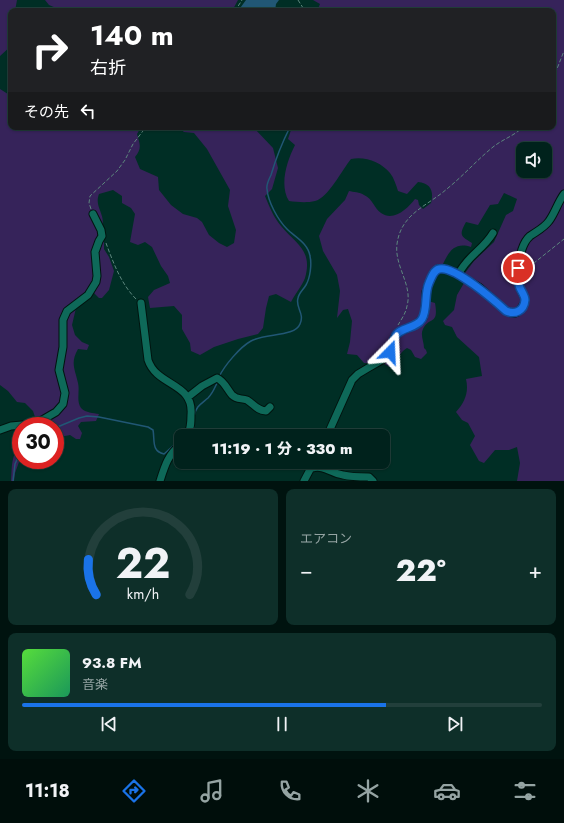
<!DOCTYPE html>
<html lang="ja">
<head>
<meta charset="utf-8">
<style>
	body { margin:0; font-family:Jost,"Noto Sans JP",sans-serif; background:#0e2f29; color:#f1f3f6; height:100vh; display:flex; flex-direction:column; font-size:15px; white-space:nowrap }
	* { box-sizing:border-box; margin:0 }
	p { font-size:13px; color:#95a4a3 }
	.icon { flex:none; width:22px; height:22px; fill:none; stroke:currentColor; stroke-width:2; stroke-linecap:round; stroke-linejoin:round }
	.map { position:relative; height:481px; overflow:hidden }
	.details { display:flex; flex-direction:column; gap:8px; padding:8px; background:#00130f; flex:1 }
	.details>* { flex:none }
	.top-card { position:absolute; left:8px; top:8px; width:548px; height:122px; border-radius:8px; box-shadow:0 1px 3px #0004,0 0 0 1px #223f3b; background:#202124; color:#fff; overflow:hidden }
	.fabs { position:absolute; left:516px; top:142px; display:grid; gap:8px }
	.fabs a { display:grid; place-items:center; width:36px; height:36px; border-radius:8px; background:#00221c; box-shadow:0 1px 3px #0004,0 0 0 1px #223f3b; font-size:20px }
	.speed { position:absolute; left:12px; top:417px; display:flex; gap:8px; font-size:20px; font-weight:700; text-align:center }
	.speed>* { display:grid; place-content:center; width:52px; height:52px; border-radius:50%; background:#00221c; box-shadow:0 1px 3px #0004,0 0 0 1px #223f3b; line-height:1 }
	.speed .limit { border:6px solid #d22; background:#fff; color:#111 }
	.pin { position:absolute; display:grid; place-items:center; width:34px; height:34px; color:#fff; margin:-17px; border:2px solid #fff; border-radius:50%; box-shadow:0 1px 4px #0007 }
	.me { position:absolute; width:44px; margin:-22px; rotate:21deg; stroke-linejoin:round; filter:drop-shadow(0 0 3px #0008) }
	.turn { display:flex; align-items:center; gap:14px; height:84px; padding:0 16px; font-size:18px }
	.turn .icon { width:52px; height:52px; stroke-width:2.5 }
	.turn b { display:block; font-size:28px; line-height:34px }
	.then { display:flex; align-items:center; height:38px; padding:0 16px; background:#0003; gap:8px; font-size:15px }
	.big { font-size:30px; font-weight:800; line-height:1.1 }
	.details .tile { flex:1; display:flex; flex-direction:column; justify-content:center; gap:6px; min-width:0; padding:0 14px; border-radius:8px; background:#0e2f29 }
	.details .dial { align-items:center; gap:0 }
	.dial svg { height:104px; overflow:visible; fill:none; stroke:#223f3b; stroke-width:7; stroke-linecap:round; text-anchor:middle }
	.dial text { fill:#f1f3f6; stroke:none }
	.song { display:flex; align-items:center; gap:12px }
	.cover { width:48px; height:48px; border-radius:6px; background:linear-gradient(135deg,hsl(110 70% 55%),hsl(150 70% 35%)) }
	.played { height:4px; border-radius:2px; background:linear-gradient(90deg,#1a73e8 70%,#223f3b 70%) }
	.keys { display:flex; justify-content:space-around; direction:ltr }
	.heat { display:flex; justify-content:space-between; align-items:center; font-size:22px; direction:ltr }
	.details .tiles { flex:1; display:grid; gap:8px; grid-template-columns:1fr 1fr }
	.tile:last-child { grid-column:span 2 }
	.trip { position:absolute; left:174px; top:429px; width:216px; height:40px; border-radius:8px; background:#00221c; box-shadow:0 1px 3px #0004,0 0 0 1px #223f3b; font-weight:800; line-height:40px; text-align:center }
	.dock { display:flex; height:64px; justify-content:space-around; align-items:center; background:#000e0b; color:#95a4a3 }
	.dock .icon { width:28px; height:28px }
	.dock .active { color:#1a73e8 }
	.dock b { font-size:18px; color:#f1f3f6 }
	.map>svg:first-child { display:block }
</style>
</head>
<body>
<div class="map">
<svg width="564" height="481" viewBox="0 0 564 481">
	<rect width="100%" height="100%" fill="#002e25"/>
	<!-- green -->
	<path fill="#36235a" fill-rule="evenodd" d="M0 0H17L15 11H11V46L0 56Z
		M45 0H238L232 11H63L49 5Z
		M313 0H564V481H517L520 463 517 447 509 450H495L484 463 479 461 470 445 475 436 468 423 462 420 456 412C465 402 469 392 466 379L482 376 479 357 457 337 452 327 445 325 443 321 454 310 457 295 464 283 465 273 474 261 494 242 506 215 513 211 517 199 504 193 498 204 490 205 478 225 466 222C459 235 460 236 472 243L471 247C455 242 449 251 443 264H437C426 274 424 282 423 296L428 301 435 303C439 326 429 316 423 329 420 335 424 342 424 348L426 350 427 353 421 359 415 357 411 350 407 348C398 353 399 361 390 367L377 360 369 363H364L357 355 347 354 350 342 352 321 348 309 343 310 337 318 340 291 337 275 323 251 319 236 327 219 345 200 349 191C353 192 360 192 364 195 373 199 374 208 381 213 394 222 408 208 415 199L418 200 419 205 423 209 431 203C434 192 431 183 418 182L407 194 398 191C396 185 394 178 390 173 381 162 365 156 351 159 342 170 328 198 315 201 307 203 297 202 289 201 279 185 287 161 295 145L288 139 292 127H553V11H317L320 4ZM523 149H545V171H523Z
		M0 89 11 96V127H141L137 134C140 145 142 148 135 157L140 169 158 177 159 190 171 205 183 214 197 218 202 222 209 235 219 243 227 247 234 243 236 230 228 206 230 190 207 149 194 133 184 132 178 127H253L273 148 278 168 272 189 265 196C269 206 274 218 281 226 296 244 313 250 305 278 302 286 295 294 291 302L276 294 269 296 266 308 263 328 258 334 238 339 214 347 200 355 191 351 190 343 182 329V315L174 306 150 308 148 297 154 290 170 283 168 276 161 266 152 247 145 242 138 245 130 242 135 214 131 208 122 203V196L113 190 99 194C93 209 110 216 99 234L104 241V249L109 257 114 271 109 290 102 298H99L94 293 89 291 76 308 72 325 75 335 82 342 89 345 87 350 78 349C70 363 75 369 78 383 80 391 76 401 81 408 86 413 93 413 99 414L96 421 81 422 78 426 82 433 80 439H76L70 435 55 438V426H25L36 420 33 411 25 403 17 402 8 391 0 385Z
		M21 444V460H24L19 462 15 473 14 481H11C12 466 11 455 21 444Z"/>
	<!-- water -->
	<path fill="#215775" d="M246 0H279L276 4 275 11H238Z"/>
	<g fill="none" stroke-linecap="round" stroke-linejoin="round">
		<!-- stream -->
		<path stroke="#215775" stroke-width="1.5" d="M219 377C224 366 240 347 251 341 265 333 295 337 300 324 305 313 295 308 298 298 299 293 303 290 306 285 310 278 312 265 310 256 308 243 295 237 287 229 278 220 268 202 267 189 266 185 269 179 271 175 276 158 282 143 290 127
			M194 416C196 406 201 404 208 398 213 393 215 387 218 381
			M55 428 79 418 87 416 99 417 148 427 153 430C155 440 151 451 164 454L181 439
			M190 436C195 433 194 429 194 424
			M13 481 15 464 21 451"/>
		<defs>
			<path id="minor" d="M458 275C467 256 483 250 493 233
				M141 303 148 360C157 387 194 382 191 415 191 422 191 429 187 436
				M188 397 202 386 217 378C224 381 227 389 232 395 237 400 241 398 247 400 255 405 256 410 266 411L270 407
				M0 430 11 426 33 424 44 419 56 412 63 404 65 393 59 370 63 347V320L67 311 88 295 96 282 97 276 95 252 99 241 102 236 101 230 93 214
				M327 436 352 380 358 374 368 368 387 357 390 352 395 336 399 332 417 324 423 318 425 310 426 292 429 283 434 272 439 269H445L452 271 479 287 506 311C507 311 511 313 511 313 518 315 525 305 525 299 524 295 521 291 520 288 517 281 517 274 518 267 520 256 522 243 530 236 537 231 544 228 549 221 555 213 558 202 564 194
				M312 468C325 465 330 473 343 475 351 477 360 477 369 477L373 481
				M160 481C165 465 168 455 181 444
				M304 481 314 462"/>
		</defs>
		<!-- minor casing -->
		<use href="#minor" stroke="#00140f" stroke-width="9"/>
		<!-- path -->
		<path stroke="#5d877e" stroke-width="1" stroke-dasharray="4 2" stroke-linecap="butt" d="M298 0 305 11
			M235 11 242 0
			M553 79 564 51
			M91 209 89 203 90 196 117 171 125 160 133 144 146 127
			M106 243C113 262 121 284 136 299
			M524 271 564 239
			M398 325C401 320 406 313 407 306 413 285 394 266 397 244 401 213 428 206 448 188 464 175 477 160 493 147 503 139 514 136 523 127"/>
		<!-- minor -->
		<use href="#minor" stroke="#0e6959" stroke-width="7"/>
	</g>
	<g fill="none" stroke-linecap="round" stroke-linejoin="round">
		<defs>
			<path id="route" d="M390 352C392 348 392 342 395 337 399 327 416 329 422 319 428 309 424 294 429 283 431 278 434 270 439 269 454 265 495 301 506 311 515 315 524 311 525 300 525 295 520 290 519 285 517 279 517 274 518 268"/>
		</defs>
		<!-- route casing -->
		<use href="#route" stroke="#114b97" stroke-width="10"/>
		<!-- route -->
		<use href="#route" stroke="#1a73e8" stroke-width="7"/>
	</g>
</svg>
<div class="fabs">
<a><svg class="icon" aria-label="sound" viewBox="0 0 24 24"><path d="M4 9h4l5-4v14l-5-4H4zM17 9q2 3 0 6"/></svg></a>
</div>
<div class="speed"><div class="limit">30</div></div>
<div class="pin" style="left:518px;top:268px;background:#d93025"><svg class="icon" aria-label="arrive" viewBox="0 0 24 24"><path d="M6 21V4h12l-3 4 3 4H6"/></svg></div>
<svg class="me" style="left:390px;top:352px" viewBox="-20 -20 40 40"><path d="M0-17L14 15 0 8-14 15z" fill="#1a73e8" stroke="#fff" stroke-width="4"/></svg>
<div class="trip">11:19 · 1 分 · 330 m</div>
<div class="top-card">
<div class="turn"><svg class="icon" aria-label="right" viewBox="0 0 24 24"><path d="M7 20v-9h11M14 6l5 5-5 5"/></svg><div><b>140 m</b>右折</div></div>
<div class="then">その先<svg class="icon" aria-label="left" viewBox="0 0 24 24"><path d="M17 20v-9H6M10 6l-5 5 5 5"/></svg></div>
</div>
</div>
<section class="details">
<div class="tiles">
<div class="tile dial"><svg viewBox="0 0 100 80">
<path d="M14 69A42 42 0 1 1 86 69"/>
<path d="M14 69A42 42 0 0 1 8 42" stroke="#1a73e8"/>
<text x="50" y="56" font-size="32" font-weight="700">22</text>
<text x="50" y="72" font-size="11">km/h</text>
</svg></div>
<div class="tile"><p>エアコン</p>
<div class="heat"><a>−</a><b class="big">22°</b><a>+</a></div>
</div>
<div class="tile">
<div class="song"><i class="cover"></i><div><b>93.8 FM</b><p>音楽</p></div></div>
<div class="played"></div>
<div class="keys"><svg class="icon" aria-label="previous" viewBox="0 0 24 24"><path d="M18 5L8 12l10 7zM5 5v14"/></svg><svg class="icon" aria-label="pause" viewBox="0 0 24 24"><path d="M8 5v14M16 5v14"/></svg><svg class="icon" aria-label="next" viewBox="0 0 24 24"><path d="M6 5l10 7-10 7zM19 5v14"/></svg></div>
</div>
</div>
</section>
<nav class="dock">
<b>11:18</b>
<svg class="icon active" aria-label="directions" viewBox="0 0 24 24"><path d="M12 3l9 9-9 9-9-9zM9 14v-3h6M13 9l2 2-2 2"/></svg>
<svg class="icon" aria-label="music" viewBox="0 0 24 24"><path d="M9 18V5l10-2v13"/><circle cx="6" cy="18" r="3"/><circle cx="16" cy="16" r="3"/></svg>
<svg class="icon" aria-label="phone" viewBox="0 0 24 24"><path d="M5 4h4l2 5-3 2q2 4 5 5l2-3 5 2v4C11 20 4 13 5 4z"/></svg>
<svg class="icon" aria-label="climate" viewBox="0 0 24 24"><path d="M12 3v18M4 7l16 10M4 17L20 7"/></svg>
<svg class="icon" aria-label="car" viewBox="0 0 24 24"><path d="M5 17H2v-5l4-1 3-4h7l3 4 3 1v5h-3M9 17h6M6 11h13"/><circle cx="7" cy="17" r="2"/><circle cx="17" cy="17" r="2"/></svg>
<svg class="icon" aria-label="filters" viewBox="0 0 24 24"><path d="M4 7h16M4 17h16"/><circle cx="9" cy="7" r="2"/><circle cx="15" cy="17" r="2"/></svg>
</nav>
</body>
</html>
